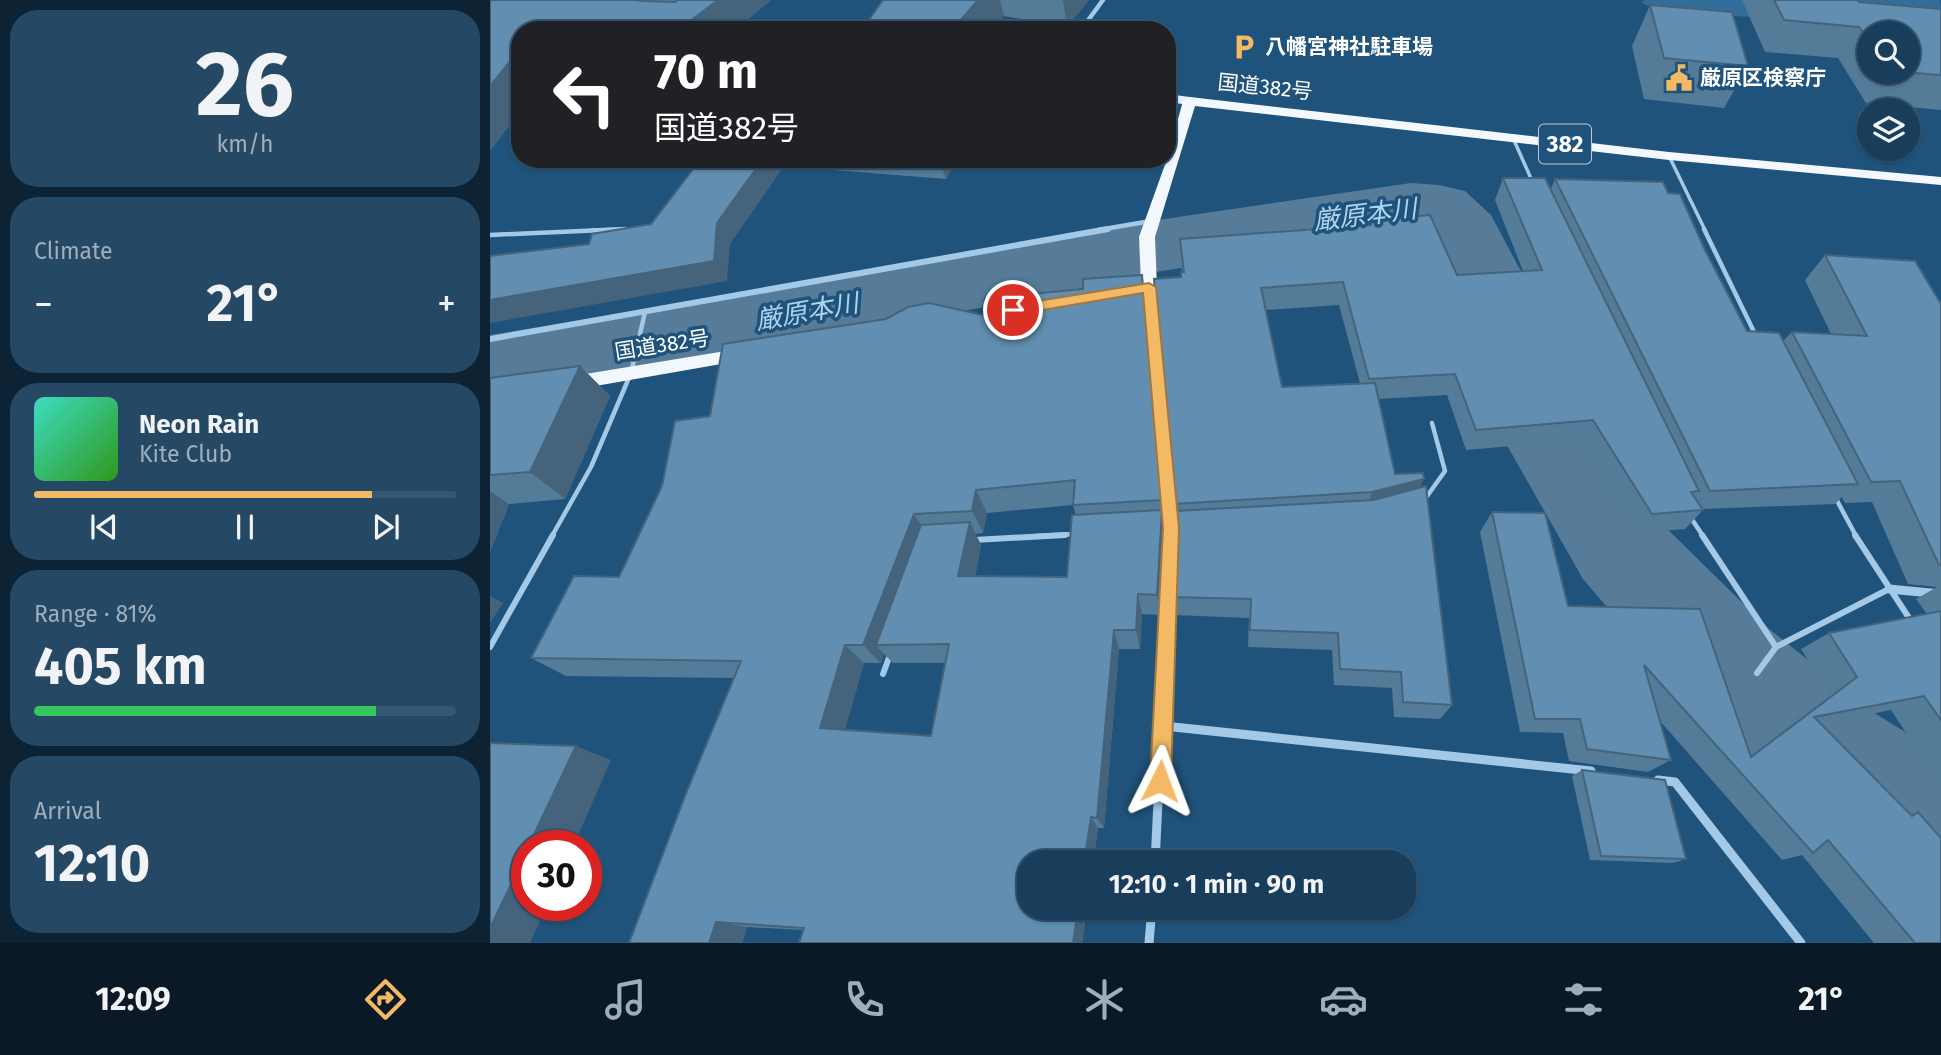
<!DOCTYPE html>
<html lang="en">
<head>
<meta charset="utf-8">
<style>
	body { margin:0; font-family:"Fira Sans","Noto Sans JP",sans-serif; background:#254965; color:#f1f3f6; height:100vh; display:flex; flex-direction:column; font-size:26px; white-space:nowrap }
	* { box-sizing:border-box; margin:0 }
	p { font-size:23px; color:#9faebb }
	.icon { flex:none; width:38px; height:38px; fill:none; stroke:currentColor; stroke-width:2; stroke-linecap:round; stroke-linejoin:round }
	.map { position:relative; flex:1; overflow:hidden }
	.details { display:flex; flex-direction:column; gap:10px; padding:10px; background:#0d2233; width:490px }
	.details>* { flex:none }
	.hud { position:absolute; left:21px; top:21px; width:665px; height:147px; border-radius:28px; box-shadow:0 2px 5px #0004,0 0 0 2px #365772; background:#202124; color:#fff; overflow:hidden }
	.fabs { position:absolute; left:1367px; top:21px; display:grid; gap:14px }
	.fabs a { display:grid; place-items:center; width:63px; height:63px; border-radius:50%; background:#183e5c; box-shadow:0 2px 5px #0004,0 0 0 2px #365772; font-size:35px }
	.speed { position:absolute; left:21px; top:830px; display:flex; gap:14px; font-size:35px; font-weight:700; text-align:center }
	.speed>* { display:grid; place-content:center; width:91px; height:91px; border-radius:50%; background:#183e5c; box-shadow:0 2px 5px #0004,0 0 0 2px #365772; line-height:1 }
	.speed .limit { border:10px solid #d22; background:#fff; color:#111 }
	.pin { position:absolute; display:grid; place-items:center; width:60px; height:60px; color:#fff; margin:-30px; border:4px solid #fff; border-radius:50%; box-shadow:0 2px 7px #0007 }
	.me { position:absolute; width:77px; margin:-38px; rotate:3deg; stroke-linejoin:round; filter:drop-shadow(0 0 5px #0008) }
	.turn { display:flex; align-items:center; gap:24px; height:147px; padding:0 28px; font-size:32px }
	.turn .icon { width:91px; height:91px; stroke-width:2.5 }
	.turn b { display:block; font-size:49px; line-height:60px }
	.big { font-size:52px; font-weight:700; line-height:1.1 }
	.details .tile { flex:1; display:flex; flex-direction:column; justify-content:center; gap:10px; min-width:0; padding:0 24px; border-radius:28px; background:#254965 }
	.details .dial { align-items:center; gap:0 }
	.dial b { font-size:91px; line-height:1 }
	.song { display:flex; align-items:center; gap:21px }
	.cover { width:84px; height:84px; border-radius:10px; background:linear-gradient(135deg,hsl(170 70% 55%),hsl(110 70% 35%)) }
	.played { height:7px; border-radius:4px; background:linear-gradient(90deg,#f3b964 80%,#365772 80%) }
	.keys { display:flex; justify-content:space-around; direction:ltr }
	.heat { display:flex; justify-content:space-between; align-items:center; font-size:38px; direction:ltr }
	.charge { height:10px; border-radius:5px; background:linear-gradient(90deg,#34c759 81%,#365772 0) }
	.trip { position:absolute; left:527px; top:850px; width:399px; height:70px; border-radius:28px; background:#183e5c; box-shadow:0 2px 5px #0004,0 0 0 2px #365772; font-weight:700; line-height:70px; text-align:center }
	.dock { display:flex; height:112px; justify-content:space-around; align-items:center; background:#0a1925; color:#9faebb }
	.dock .icon { width:49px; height:49px }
	.dock .selected { color:#f3b964 }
	.dock b { font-size:32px; color:#f1f3f6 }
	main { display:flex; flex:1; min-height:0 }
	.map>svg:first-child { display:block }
</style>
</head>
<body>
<main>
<section class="details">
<div class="tile dial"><b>26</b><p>km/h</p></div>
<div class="tile"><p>Climate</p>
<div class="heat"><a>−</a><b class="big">21°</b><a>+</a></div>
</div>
<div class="tile">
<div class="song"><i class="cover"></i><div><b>Neon Rain</b><p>Kite Club</p></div></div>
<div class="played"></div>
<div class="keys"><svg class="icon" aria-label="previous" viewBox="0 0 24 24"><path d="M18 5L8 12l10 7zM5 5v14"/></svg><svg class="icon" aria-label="pause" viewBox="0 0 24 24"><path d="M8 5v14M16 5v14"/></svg><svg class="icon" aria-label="next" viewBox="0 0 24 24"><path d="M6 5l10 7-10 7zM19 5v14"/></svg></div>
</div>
<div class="tile"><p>Range · 81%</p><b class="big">405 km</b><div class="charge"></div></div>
<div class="tile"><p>Arrival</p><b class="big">12:10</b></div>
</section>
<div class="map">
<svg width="1451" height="943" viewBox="0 0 1451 943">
	<rect width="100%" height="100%" fill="#20537b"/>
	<!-- green -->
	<path fill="#336d99" d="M1155 0H1450L1451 8 1424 27 1245 16 1201 29 1151 2Z"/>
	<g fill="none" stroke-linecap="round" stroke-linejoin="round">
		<!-- river -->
		<path fill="#577c99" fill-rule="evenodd" d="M921 183 949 185 975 191 1001 215 1034 277 1098 421 1165 517 1278 628 1386 714 1451 754V886L1407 868 1302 798 1200 704 1093 579 1014 440 956 277 941 244 928 230 647 275 550 298 441 316 0 399V335L550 244 647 223Z"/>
		<!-- service-far2 -->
		<path stroke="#a3c9e6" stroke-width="3.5" d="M1023 138 1043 183
			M1179 156 1215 230
			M102 230 136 229"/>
		<!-- service-far1 -->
		<path stroke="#a3c9e6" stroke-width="4.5" d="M1214 229 1266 336
			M0 235 136 229
			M1344 495 1366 536
			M935 499 955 471 942 423
			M1199 515 1213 536
			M62 536 101 467 141 373 155 312
			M546 536 586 534"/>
		<!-- service -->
		<path stroke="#a3c9e6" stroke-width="6" d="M1212 535 1286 647
			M1365 535 1421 621
			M484 540 575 535
			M0 647 63 535
			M1267 673 1286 647 1399 589
			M393 674 401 652"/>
		<!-- minor-far2 -->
		<path stroke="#a3c9e6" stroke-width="4.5" d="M591 30 613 0
			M608 230 661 221"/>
		<!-- minor-far1 -->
		<path stroke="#a3c9e6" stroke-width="6" d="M659 287 681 536
			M0 339 618 229"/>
		<!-- minor -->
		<path stroke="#a3c9e6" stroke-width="9" d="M1399 589 1451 594
			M674 726 1101 771
			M1168 780 1185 782 1311 943
			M665 863 681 535
			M659 943 662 908"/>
		<!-- primary -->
		<path fill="#e4f0fd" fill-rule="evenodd" d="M677 94 700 97 706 101 700 105 677 102Z"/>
		<!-- trunk -->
		<path fill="#f2f8fe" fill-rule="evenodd" d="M700 97 1179 152 1451 177V185L1179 160 705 106 665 237 667 287C659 296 635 299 623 296L621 292 623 288 651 283 649 237 677 159 693 101Z
			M254 348 260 349 263 354 260 359 254 360 77 391 71 389 68 384 71 379 77 377Z"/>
	</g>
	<!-- wall -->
	<path fill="#547b98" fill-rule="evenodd" d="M0 0H281L245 30H30Z
		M393 0H599L577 27 514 16 503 30H372Z
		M1252 0H1368L1369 2 1451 9V110L1376 103 1348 58 1275 52ZM1379 33 1418 72H1379Z
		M1160 5 1258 66 1234 108 1154 99 1142 46Z
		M313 159H466L456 179 317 168Z
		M1013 178 1061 189 1065 179 1178 193 1215 250 1257 331 1293 341 1302 332 1341 334 1315 280 1335 255 1451 304V786L1401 710 1331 724 1420 814 1428 812 1451 943H1384L1312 855 1292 860 1170 721 1181 760 1158 772 1079 761 1073 733 1030 732 990 532 1002 512 1078 606 1210 609 1259 751 1338 692 1311 649 1339 633 1437 614 1426 599 1447 587 1418 584 1382 502 1355 503 1352 497 1345 504 1213 509V510L1195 529 1145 533 1089 440 976 450 957 395 888 399 905 474 930 488 962 705 950 719 904 717 902 688 844 685 842 650 758 647 759 618 684 615 682 597 685 519 664 279 691 277 692 272 690 239 878 225 880 220 967 275 1033 271 1005 200ZM849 305 870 383 792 387 775 310Z
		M652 275 674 523 670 615 652 614 650 649H629L614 828H608L592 943H309L313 930 257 927 252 943H139L244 678 76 676 41 658 129 577 220 416 493 315ZM583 505 586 515 577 577H485L491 545 485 534 493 533 497 513ZM394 654 403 663H456L441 736 355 729 374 663H391Z
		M90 366 120 396 75 499 19 504 0 552V378Z
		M1092 770 1196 859 1183 863 1100 860 1082 776Z"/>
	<!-- shaded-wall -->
	<path fill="#45647c" d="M228 0H281L245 30H198L195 25Z
		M488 0H510L514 16 503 30H462Z
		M573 0H599L577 27Z
		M30 49V112L0 151V86Z
		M273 159H299L240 244 237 281 0 323V300L227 223Z
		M449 159H466L456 179Z
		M90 366 120 396 75 499 40 472Z
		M934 479 926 498 876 511 882 492Z
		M486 490 497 513 493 533 482 511Z
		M0 491 19 504 0 552Z
		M672 510 675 533 670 615 667 595Z
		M424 514 438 537 386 645 394 654 391 663 373 645Z
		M480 522 491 545 481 597 468 576Z
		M648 594 652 614 650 649 646 630Z
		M0 596 13 603 0 623Z
		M624 630 629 649 614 828 607 818Z
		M355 645 374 663 351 742 330 728Z
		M86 746 121 760 84 845H39Z
		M601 817 608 828 603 863H594Z
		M37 851V905H57L40 943H0V928Z
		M588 908H597L592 943H583Z
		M226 922 257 927 252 943H219Z"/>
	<!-- building -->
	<path fill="#628fb1" stroke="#45647c" stroke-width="2" d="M0 0H143L154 1 185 2 187 0H228L195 25 227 30H30V49L0 86Z
		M393 0H488L462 30H372Z
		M1284 0H1368L1369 2 1451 9V75L1411 72H1418V33H1379V41L1369 27 1294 20Z
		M1160 5 1242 12 1258 66 1174 58Z
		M211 159H273L227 223 224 261 0 300V256L99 244 102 234 161 224Z
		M1013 178H1055L1209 491 1201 492 1213 510 1162 514 1103 420 986 430 965 374 879 379 853 282 771 288 792 387 885 383 905 474 933 473 934 479 882 492 684 504 664 279 691 277V272H694L690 239 881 225 880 220 940 215 967 275 1052 270Z
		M1065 179 1173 182 1178 193 1190 194 1215 250 1257 331 1289 333 1368 484 1220 491Z
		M1335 255 1425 261 1451 304V565H1449L1410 481 1381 482 1302 332 1377 336Z
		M652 275 672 500 583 505 585 480 486 490 482 511 424 514 373 645H355L330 728 441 736 459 644 386 645 431 525 480 522 468 576 577 577 582 515 672 510 667 595 648 594 646 630H624L607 818 601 817 594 863H539V908H588L583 943H309L314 928 226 922 219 943H139L197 791 251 661 41 658 84 576 129 577 172 486 185 421 220 416 233 344 396 319 418 307 439 303 493 315 495 298 593 289V279Z
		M90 366 40 472 0 475V378Z
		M936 486 962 705 913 702 911 672 850 669 848 633 760 630 761 599 682 597 685 511 884 500Z
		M1002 512 1055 513 1078 606 1210 609 1261 757 1367 677 1339 633 1451 611V720L1434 696 1324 717 1422 816 1428 812 1451 838V943H1425L1338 840 1323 853 1154 665 1181 760 1097 749 1090 719H1045Z
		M0 743 86 746 39 845H37V851L0 928Z
		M1092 770 1175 780 1196 859 1111 856Z"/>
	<!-- route -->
	<path fill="#f3b964" stroke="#9e7841" stroke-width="2" d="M659 283 666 287 689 528 681 781 678 788 670 791 663 788 660 781 673 528 653 293 523 315 516 310 523 305Z"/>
	<!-- icons -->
	<defs>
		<symbol id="parking-bare" viewBox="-9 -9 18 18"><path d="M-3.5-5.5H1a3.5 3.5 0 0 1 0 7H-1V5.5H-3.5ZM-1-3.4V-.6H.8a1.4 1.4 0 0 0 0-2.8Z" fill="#f3b964" stroke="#20537b" stroke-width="2.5" paint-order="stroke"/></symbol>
		<symbol id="civic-bare" viewBox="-9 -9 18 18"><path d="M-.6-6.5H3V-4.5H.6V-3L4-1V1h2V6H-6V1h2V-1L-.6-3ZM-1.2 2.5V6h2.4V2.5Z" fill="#f3b964" stroke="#20537b" stroke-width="2.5" paint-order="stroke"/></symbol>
	</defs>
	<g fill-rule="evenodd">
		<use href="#parking-bare" x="735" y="28" width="38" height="38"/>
		<use href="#civic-bare" x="1170" y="59" width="38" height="38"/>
	</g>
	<g text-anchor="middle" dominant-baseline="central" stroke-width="7" stroke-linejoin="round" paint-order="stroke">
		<!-- far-poi labels -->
		<g font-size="21" font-weight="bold" fill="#fff" stroke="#20537b" text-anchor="start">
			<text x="775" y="47">八幡宮神社駐車場</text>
			<text x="1210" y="78">厳原区検察庁</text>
		</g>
		<!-- far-street labels -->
		<g font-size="21" fill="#fff" stroke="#20537b">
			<text transform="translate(775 87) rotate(6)">国道382号</text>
			<text transform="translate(172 345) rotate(-9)">国道382号</text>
		</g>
		<!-- shield labels -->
		<rect fill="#20537b" stroke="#bccbd7" stroke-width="2" x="1049" y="124.5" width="52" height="39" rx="5"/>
		<g font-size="23" font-weight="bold" fill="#fff">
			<text x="1075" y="144">382</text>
		</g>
		<!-- water labels -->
		<g font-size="26" font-style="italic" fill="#aed3ee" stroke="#20537b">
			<text transform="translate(875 215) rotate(-7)">厳原本川</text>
			<text transform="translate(317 312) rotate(-10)">厳原本川</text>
		</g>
	</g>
</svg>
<div class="fabs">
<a><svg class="icon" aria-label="search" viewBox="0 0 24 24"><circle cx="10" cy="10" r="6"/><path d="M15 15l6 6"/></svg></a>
<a><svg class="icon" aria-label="layers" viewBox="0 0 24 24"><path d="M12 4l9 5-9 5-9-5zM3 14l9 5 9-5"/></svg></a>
</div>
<div class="speed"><div class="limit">30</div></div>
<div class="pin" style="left:523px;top:310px;background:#d93025"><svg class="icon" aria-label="arrive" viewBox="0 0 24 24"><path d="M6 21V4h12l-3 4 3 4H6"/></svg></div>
<svg class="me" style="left:670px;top:781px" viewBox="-20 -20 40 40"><path d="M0-17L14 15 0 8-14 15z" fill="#f3b964" stroke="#fff" stroke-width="4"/></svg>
<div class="trip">12:10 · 1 min · 90 m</div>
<div class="hud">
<div class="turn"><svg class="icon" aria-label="left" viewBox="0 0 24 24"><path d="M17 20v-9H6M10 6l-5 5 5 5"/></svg><div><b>70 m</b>国道382号</div></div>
</div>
</div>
</main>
<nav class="dock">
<b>12:09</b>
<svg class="icon selected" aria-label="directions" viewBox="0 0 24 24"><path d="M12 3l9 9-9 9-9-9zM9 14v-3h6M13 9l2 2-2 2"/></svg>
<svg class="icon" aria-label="music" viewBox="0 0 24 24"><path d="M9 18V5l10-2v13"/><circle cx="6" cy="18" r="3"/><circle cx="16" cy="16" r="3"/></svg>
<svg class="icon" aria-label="phone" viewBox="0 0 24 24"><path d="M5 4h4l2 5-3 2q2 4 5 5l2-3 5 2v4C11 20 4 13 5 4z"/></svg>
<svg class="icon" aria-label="climate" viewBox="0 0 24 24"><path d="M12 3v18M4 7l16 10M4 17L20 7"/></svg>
<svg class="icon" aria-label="car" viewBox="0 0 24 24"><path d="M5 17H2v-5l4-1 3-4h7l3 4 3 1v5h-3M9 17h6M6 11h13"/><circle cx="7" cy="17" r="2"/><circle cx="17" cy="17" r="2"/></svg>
<svg class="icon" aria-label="filters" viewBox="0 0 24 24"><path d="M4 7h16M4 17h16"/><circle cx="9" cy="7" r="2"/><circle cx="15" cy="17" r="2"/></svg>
<b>21°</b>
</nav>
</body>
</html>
